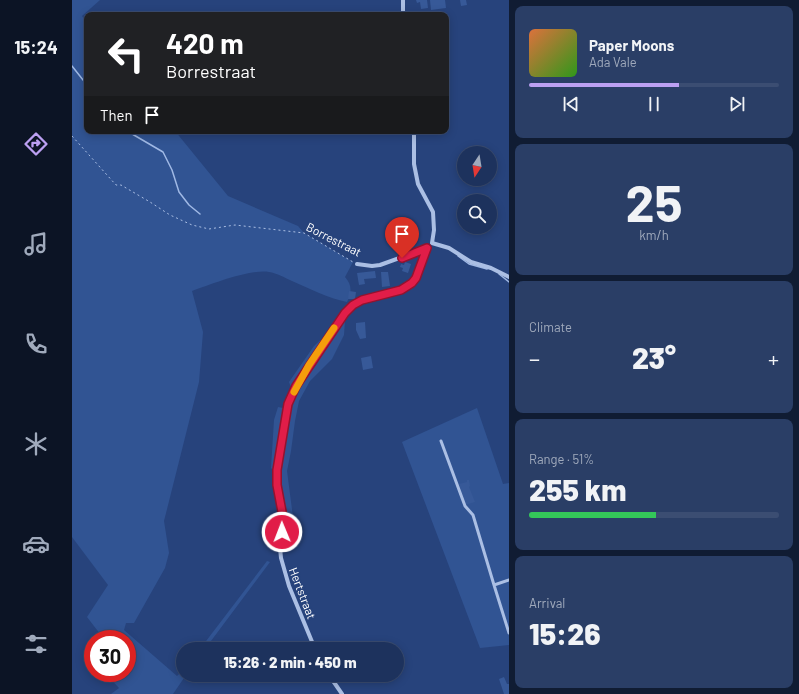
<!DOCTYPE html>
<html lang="en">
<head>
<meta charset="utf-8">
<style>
	body { margin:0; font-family:Barlow,sans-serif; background:#2a3e66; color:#f1f3f6; height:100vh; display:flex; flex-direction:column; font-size:15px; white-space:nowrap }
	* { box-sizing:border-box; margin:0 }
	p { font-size:13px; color:#a0aabc }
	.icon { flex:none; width:22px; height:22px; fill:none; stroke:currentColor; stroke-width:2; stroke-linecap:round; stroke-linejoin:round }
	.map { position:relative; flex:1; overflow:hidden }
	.sheet { display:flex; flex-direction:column; gap:6px; padding:6px; background:#101c33; width:290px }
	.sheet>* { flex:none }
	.hud { position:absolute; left:12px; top:12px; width:365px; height:122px; border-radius:8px; box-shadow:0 2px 10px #0003,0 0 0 1px #3b4d72; background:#202124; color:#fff; overflow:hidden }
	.needle { width:26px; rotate:192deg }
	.controls { position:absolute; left:385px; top:146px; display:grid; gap:8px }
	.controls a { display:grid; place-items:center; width:40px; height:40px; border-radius:50%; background:#1d325d; box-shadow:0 2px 10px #0003,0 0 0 1px #3b4d72; font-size:20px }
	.speed { position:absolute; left:12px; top:630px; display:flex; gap:8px; font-size:20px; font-weight:700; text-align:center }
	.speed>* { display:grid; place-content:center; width:52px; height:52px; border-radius:50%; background:#1d325d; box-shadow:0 2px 10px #0003,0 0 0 1px #3b4d72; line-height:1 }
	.speed .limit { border:6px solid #d22; background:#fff; color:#111 }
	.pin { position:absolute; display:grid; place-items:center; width:34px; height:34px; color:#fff; margin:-41px -17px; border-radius:50% 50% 50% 0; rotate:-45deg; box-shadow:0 0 4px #0007 }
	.pin .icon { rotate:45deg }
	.me { position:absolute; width:44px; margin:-22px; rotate:359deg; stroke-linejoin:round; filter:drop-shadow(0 0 3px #0008) }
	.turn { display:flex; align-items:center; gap:14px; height:84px; padding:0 16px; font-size:18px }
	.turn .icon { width:52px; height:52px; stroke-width:2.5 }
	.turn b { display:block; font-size:28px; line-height:34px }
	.then { display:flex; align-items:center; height:38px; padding:0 16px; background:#0003; gap:8px; font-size:15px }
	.big { font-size:30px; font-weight:800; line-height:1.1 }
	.sheet .widget { flex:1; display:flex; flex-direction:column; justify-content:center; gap:6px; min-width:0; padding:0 14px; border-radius:8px; background:#2a3e66 }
	.sheet .dial { align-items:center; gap:0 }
	.dial b { font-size:52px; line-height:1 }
	.song { display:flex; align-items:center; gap:12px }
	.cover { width:48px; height:48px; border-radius:6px; background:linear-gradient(135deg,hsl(20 70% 55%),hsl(110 70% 35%)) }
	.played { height:4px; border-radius:2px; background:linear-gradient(90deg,#bca0f2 60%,#3b4d72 60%) }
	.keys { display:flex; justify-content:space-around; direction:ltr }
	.heat { display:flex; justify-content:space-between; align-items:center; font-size:22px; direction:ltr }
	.charge { height:6px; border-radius:3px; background:linear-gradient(90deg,#34c759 51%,#3b4d72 0) }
	.trip { position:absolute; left:104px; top:642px; width:228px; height:40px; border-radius:20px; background:#1d325d; box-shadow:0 2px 10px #0003,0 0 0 1px #3b4d72; font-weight:800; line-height:40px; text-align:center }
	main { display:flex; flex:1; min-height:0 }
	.dock { display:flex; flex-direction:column; width:72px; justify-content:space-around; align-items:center; background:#0c1425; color:#a0aabc }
	.dock .icon { width:28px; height:28px }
	.dock .selected { color:#bca0f2 }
	.dock b { font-size:18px; color:#f1f3f6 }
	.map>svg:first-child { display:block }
</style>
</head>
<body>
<main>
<nav class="dock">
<b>15:24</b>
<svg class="icon selected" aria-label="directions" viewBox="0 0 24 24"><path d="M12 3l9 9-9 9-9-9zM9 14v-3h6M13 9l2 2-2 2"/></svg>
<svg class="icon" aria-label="music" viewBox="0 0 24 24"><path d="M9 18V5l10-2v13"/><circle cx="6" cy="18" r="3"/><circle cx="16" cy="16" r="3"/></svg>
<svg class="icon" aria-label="phone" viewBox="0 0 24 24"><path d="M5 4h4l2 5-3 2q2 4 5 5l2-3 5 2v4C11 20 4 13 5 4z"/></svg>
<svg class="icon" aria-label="climate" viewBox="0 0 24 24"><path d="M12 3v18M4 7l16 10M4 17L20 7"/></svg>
<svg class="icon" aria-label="car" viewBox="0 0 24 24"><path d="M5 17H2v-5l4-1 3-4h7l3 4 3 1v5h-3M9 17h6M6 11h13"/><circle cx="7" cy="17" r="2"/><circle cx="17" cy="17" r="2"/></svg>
<svg class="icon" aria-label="filters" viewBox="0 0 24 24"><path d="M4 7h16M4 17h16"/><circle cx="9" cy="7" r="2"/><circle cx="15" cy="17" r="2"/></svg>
</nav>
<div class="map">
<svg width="437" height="694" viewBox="0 0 437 694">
	<rect width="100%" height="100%" fill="#27437c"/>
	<!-- green -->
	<path fill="#315493" d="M0 0H28L10 16 15 23V131H103L156 196 226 226 232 233 281 262 273 277C280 285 280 292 275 302 256 298 238 289 220 281 213 278 205 273 197 272 177 269 140 284 120 291L131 332 127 382 92 521 97 553 93 568 62 623H54L52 630 105 676 111 670V675H114L101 694H39L47 688 33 673H55V639H32L15 617 36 585 0 537Z
		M273 320 272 335 260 359 238 381 227 401 223 421 219 451 215 471 221 517 220 528 215 546 211 549 213 517 207 485V470L216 410 226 388 237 371 241 369 246 362 248 352 269 324Z
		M254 335 236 363 220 390 217 382 242 346Z
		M206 407 211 408 212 419 203 472 199 468 202 420Z
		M405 408 431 484 437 483V645L408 648 330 442Z
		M195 561 198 562 133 649H128Z"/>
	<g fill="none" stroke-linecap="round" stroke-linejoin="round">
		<!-- stream -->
		<path stroke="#a0b9e5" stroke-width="1.5" d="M0 66 15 85
			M55 131 91 152 100 170 107 192 117 205 128 214
			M386 256 397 264 415 269
			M427 274 437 282"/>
	</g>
	<!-- building -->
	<path fill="#375998" d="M344 0H355L356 8 349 9 348 2 345 3Z
		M358 0H373L374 8 359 10Z
		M388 0H394L395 5 389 6Z
		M333 262 339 264 336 273 330 271 331 268 328 267 329 264 332 265Z
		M303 271 304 278 292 279 293 284 287 285 285 273Z
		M309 272H316L318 286 310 287Z
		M277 291 284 292 283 299H276Z
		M293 322 294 338 288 339 284 330V323Z
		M299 356 301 368 291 370 289 358Z
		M395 480H397L398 486 397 487 403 502 393 505 387 484 395 482Z
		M432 677 435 684H437V694H432L427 679Z"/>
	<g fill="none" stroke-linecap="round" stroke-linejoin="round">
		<!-- path -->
		<path stroke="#abbfe4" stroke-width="1" stroke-dasharray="2 3" stroke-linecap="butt" d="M0 136 44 185H49L78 202 98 215 120 225 137 229 163 225 232 233 281 262"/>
		<!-- service -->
		<path stroke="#abbfe4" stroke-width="3" d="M369 441 393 506 401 515 422 585
			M437 580 422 585 437 633"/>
		<!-- minor -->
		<path stroke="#abbfe4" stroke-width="4" d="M331 0V15
			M342 131V164L346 184 361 212 362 230 360 243
			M360 243 377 248 399 262 419 268 437 277
			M285 264 300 266 308 265 355 248
			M243 649 217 586 209 558 208 548 211 517 205 485V470L216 404 224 386 237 365 273 313 281 305 290 300 329 290 340 283 344 278 355 248
			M257 675 270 694"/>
	</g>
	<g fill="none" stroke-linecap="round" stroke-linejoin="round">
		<defs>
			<path id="route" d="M210 532 211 517 205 485V470L216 404 224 386 273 313 281 305 290 300 329 290 340 283 344 278 355 248 330 258"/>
		</defs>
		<!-- route casing -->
		<use href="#route" stroke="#92132f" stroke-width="10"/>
		<!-- route -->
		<use href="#route" stroke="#e11d48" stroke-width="7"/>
		<!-- slow -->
		<path stroke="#f59e0b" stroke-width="7" d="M222 392 237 365 262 328"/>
	</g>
	<g text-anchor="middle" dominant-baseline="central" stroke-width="4" stroke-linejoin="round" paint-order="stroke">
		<!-- street labels -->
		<g font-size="12" fill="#fff" stroke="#27437c">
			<text transform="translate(262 239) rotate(27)">Borrestraat</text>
			<text transform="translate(231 593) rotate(69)">Hertstraat</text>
		</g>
	</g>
</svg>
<div class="controls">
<a><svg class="needle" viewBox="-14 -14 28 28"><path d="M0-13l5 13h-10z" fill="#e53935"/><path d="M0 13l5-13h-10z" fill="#a0aabc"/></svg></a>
<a><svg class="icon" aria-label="search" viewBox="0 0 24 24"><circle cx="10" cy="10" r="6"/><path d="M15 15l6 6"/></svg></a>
</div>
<div class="speed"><div class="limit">30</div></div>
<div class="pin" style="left:330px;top:258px;background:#d93025"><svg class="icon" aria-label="arrive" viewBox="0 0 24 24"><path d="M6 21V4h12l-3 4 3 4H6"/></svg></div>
<svg class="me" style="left:210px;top:532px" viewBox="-20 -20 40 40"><circle r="17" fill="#e11d48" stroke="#fff" stroke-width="3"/><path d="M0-11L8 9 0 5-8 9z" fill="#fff"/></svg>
<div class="trip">15:26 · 2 min · 450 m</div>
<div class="hud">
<div class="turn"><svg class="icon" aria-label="left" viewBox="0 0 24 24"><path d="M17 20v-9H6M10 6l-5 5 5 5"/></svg><div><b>420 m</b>Borrestraat</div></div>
<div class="then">Then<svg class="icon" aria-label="arrive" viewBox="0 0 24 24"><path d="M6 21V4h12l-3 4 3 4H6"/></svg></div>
</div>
</div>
<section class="sheet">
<div class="widget">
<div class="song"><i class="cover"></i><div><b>Paper Moons</b><p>Ada Vale</p></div></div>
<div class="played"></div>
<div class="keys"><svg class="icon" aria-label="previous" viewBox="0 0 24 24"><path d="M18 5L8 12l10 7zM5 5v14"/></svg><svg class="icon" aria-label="pause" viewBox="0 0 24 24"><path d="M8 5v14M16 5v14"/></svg><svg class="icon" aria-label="next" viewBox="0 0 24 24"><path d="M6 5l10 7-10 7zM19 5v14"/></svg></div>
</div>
<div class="widget dial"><b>25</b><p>km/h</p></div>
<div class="widget"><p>Climate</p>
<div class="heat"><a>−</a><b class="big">23°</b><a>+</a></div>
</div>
<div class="widget"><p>Range · 51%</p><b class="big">255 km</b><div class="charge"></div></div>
<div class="widget"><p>Arrival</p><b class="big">15:26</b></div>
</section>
</main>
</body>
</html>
